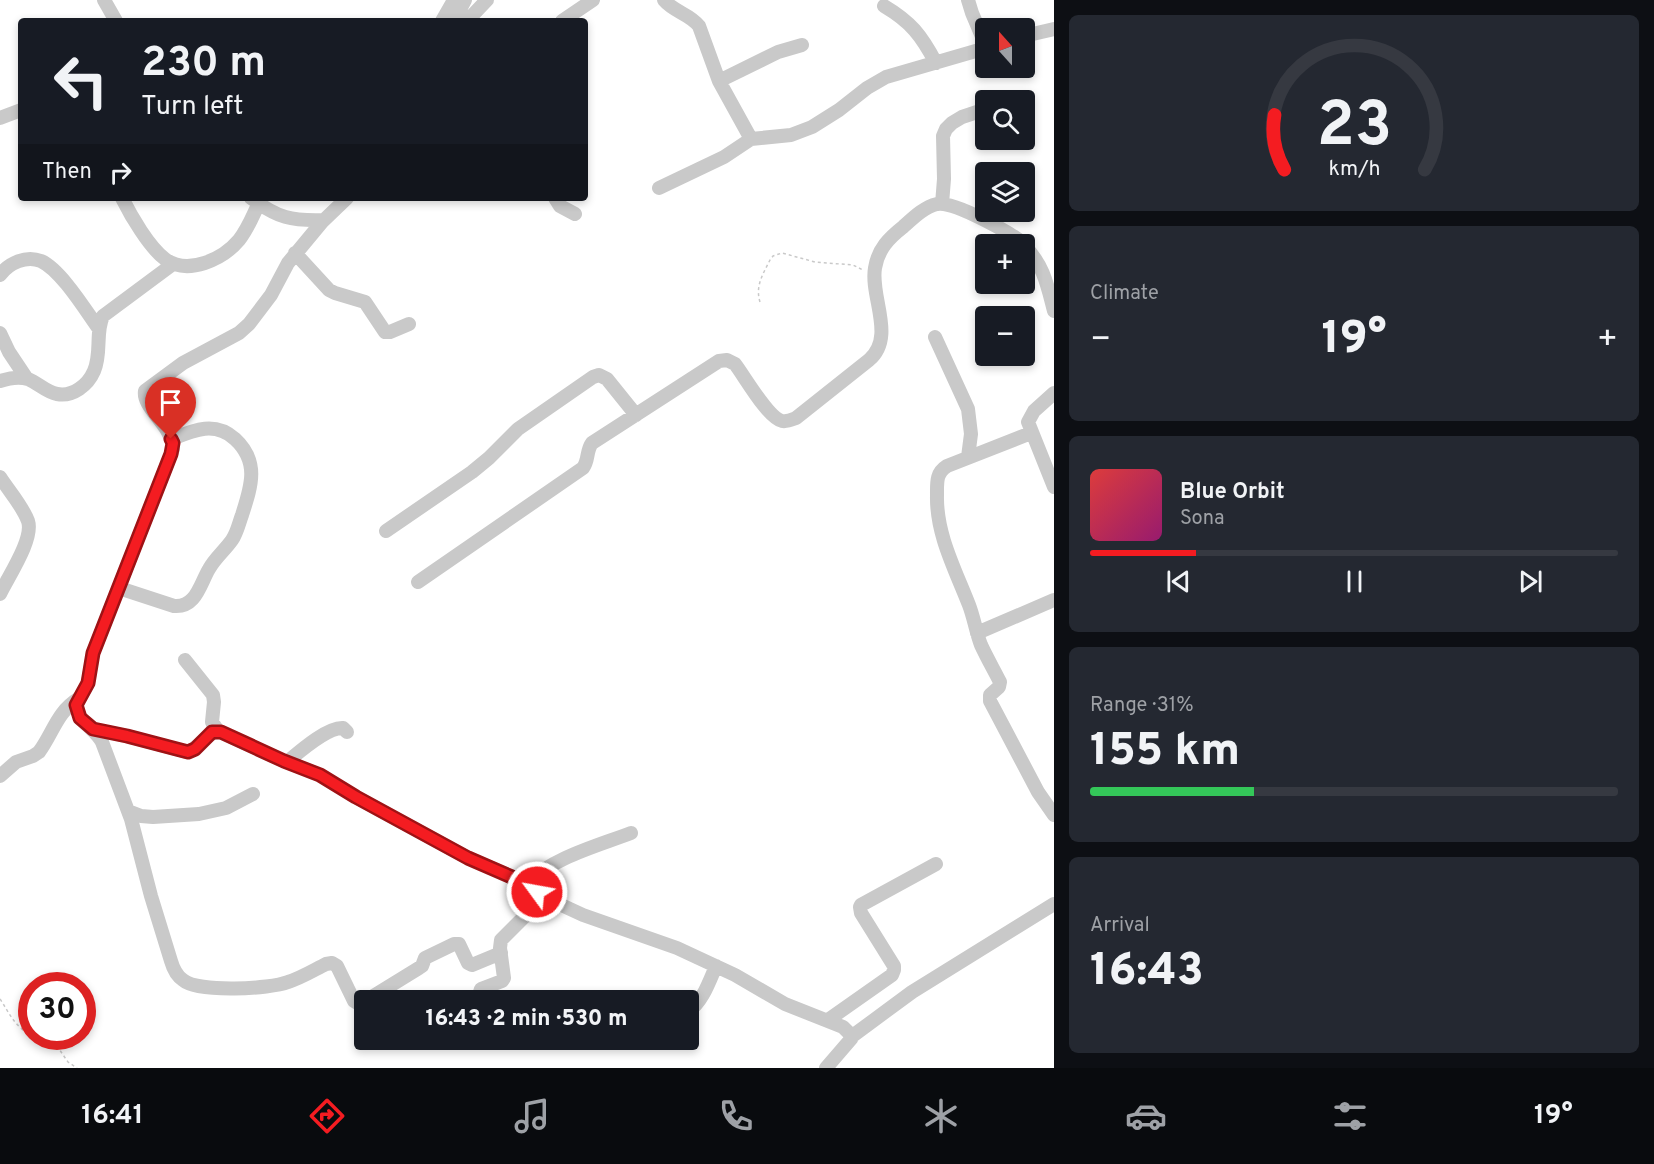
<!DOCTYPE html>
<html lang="en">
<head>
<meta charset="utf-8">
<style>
	body { margin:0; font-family:Overpass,sans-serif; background:#242831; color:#f1f3f6; height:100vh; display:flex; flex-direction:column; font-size:22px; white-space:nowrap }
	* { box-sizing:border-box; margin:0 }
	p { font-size:20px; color:#9ea1a6 }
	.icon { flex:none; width:33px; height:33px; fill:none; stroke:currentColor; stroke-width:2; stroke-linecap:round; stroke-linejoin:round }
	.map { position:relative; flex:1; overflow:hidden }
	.side { display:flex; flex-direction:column; gap:15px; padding:15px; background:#0d0f14; width:600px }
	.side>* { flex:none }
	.hud { position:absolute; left:18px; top:18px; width:570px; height:183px; border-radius:6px; box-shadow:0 3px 9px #0003; background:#171b24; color:#f1f3f6; overflow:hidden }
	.needle { width:39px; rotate:339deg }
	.buttons { position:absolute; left:975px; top:18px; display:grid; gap:12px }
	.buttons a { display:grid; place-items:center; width:60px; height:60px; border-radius:6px; background:#171b24; box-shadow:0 3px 9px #0003; font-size:30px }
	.speed { position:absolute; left:18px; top:972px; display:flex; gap:12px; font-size:30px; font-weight:700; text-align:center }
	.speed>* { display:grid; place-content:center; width:78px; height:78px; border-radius:50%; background:#171b24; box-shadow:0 3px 9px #0003; line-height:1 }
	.speed .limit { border:9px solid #d22; background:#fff; color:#111 }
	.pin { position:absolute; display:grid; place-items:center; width:51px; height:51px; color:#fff; margin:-62px -26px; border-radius:50% 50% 50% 0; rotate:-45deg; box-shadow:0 0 6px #0007 }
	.pin .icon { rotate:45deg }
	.me { position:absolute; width:66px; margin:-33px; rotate:302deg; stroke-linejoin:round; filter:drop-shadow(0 0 4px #0008) }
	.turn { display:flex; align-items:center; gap:21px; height:126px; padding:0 24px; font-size:27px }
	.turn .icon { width:78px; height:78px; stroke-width:2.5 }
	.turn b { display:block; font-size:42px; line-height:51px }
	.then { display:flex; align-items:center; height:57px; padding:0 24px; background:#0003; gap:12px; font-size:22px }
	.big { font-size:45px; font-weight:800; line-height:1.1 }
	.side .widget { flex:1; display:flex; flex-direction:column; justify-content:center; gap:9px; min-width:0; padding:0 21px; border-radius:9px; background:#242831 }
	.side .dial { align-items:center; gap:0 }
	.dial svg { height:156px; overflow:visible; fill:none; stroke:#363941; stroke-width:7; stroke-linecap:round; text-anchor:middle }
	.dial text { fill:#f1f3f6; stroke:none }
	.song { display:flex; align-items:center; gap:18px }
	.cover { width:72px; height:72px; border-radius:9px; background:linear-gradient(135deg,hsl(0 70% 55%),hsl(320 70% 35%)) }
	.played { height:6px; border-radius:3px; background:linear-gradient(90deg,#f41c21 20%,#363941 20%) }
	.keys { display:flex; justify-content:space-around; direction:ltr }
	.heat { display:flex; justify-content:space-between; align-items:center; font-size:33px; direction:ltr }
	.charge { height:9px; border-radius:4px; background:linear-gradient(90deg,#34c759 31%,#363941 0) }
	.trip { position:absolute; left:354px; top:990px; width:345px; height:60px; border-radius:6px; background:#171b24; box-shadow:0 3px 9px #0003; font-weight:800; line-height:60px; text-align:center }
	.menu { display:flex; height:96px; justify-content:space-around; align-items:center; background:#090b0e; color:#9ea1a6 }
	.menu .icon { width:42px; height:42px }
	.menu .current { color:#f41c21 }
	.menu b { font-size:27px; color:#f1f3f6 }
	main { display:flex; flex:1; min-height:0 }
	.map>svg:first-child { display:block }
</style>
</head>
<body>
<main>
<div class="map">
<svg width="1054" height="1068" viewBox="0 0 1054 1068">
	<rect width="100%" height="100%" fill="#fff"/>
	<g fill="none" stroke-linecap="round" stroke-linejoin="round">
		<!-- path -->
		<path stroke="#c9c9c9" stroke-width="1.5" stroke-dasharray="3 3" stroke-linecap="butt" d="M760 302C755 286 763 274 770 260L773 256 782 253 815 262 853 265 863 270
			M0 999C10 1014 14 1026 32 1036
			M50 1036 68 1062 77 1068"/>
		<!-- minor -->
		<path stroke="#c9c9c9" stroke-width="14" d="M104 0 116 21
			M664 0C674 12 690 14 699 26L719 81 751 139
			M968 0 972 13 986 46
			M884 6C911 22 921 35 936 63
			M442 21 454 0
			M454 21 465 0
			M467 21 487 0
			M562 21 593 0
			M1024 36 1054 29
			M719 81 778 52 802 45
			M1016 100H1018
			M0 118 21 110
			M659 188 724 157 751 139 791 135 812 127 839 110 867 88 886 77 986 48
			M122 198C131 216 149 247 165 259 188 276 223 259 239 240 248 229 253 215 259 203
			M251 198C278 218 291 221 324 220
			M347 198 322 222 288 263 271 295 249 324 239 333 183 363 145 391C142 408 173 426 173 449L93 653 88 683 76 705C79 724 94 727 102 742L131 819 151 896 171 961C173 968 177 976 183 980 198 993 270 989 288 982 301 978 314 970 326 964L332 963 337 966 354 1001 359 1004 364 1002
			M555 198 560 206 575 214
			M942 204 944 179 943 136 946 129 952 123 962 117 986 109
			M1024 245C1044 266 1047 284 1054 311
			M295 253 329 290 335 293 365 302 385 332H390L409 324
			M0 275C9 263 26 255 41 261 61 270 86 311 99 329
			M0 333 9 352 27 379
			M935 337 968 409 971 434 968 457
			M0 381C9 378 18 376 28 379 38 383 46 392 57 394 73 397 88 385 94 371 102 353 95 333 103 316L173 264
			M1054 393 1034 411 1028 422 1054 487
			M1031 433 947 466C936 473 937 482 937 495 936 534 955 569 969 605 974 618 976 632 981 645 987 658 994 670 1000 682L999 687 990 695V701L1038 792 1054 815
			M0 477C9 491 22 505 28 521 34 539 8 577 0 594
			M386 531 472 472 489 458 518 429 593 377 599 375 607 379 636 415
			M418 582 583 468C589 460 586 451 592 443L719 361 727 360 735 364C745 377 768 418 782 421 787 422 791 420 796 418L869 360C896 337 870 297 875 268 878 249 889 238 903 227 913 218 924 207 937 204 954 201 1011 233 1024 244
			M119 588 174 606C196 608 200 584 209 569 215 558 225 550 232 540 237 533 239 523 242 515 251 487 260 462 235 439 215 421 194 430 172 439
			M977 633 1054 600
			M185 660 213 695 214 702 212 722 218 731
			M93 729 127 736 187 752C200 748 205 734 218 731L284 761 320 775 356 797 468 858 515 878 544 897 583 915 677 948 735 975 785 1004 843 1027 849 1033 851 1039 826 1068
			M287 762C299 752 327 727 343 728L347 732
			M0 776 16 762 33 756 39 752C53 733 57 712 78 699
			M128 811 141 816 153 817 199 814 226 808 253 794
			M525 884C555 857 594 847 631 833
			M367 1000 419 968 422 966 425 958 454 944H459L468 963 472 965 501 953
			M483 1000 480 992 481 989 502 981 504 978 500 948 501 940 544 897
			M688 1012C703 1001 709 982 716 966
			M828 1020 892 975 894 970V966L861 913 860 907 861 905 936 864
			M851 1037 912 992 1054 904"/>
	</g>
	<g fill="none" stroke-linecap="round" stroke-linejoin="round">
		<defs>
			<path id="route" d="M171 439 173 443 171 454 93 653 88 683 76 705 80 718 93 729 127 736 188 752 195 749 212 732H221L284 761 320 775 356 797 468 858 514 878 537 892"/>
		</defs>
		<!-- route casing -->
		<use href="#route" stroke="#9f1215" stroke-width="15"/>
		<!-- route -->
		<use href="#route" stroke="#f41c21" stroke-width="10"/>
	</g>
</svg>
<div class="buttons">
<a><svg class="needle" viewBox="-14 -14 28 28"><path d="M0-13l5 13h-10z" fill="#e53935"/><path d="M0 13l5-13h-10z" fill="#9ea1a6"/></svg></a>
<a><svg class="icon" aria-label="search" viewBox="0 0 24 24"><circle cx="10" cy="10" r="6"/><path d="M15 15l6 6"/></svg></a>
<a><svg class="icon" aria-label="layers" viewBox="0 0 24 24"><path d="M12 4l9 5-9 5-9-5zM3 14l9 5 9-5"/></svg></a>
<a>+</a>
<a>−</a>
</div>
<div class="speed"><div class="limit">30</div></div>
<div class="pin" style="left:171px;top:439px;background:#d93025"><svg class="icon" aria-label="arrive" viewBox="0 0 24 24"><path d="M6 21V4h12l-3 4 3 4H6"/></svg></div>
<svg class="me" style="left:537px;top:892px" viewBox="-20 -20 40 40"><circle r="17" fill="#f41c21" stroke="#fff" stroke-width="3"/><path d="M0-11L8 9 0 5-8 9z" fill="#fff"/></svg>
<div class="trip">16:43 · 2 min · 530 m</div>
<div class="hud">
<div class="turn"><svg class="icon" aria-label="left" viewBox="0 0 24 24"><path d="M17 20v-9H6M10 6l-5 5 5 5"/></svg><div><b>230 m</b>Turn left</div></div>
<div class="then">Then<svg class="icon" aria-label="right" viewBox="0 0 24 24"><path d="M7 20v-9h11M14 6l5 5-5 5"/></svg></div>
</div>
</div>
<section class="side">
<div class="widget dial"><svg viewBox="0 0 100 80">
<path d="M14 69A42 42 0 1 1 86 69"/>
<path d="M14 69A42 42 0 0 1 9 41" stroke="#f41c21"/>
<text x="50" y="56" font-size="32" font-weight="700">23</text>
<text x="50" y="72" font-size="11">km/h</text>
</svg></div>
<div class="widget"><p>Climate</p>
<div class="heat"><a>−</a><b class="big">19°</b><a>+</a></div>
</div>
<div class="widget">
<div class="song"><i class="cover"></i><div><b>Blue Orbit</b><p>Sona</p></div></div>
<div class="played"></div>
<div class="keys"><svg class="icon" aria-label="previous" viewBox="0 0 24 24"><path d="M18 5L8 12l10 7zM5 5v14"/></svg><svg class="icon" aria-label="pause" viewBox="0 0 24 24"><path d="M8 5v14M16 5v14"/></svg><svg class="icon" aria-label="next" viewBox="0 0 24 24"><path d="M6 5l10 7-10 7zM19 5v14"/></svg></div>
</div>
<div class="widget"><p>Range · 31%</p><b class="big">155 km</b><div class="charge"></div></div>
<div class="widget"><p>Arrival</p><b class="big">16:43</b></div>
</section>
</main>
<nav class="menu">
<b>16:41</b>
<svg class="icon current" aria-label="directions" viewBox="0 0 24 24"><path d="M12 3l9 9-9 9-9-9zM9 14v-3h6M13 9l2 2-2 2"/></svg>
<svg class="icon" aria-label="music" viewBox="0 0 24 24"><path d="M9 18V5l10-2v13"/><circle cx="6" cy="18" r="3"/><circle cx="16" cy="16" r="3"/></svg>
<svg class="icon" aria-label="phone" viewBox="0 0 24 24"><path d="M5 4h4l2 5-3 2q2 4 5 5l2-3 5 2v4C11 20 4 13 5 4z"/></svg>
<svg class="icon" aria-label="climate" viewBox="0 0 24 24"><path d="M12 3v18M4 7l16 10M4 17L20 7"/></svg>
<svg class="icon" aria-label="car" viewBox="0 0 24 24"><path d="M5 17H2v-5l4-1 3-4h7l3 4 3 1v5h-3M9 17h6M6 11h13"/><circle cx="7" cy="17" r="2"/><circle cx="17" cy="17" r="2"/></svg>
<svg class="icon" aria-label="filters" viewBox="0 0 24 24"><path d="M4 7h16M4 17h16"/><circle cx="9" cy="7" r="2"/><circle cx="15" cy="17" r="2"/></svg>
<b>19°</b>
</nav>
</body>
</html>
